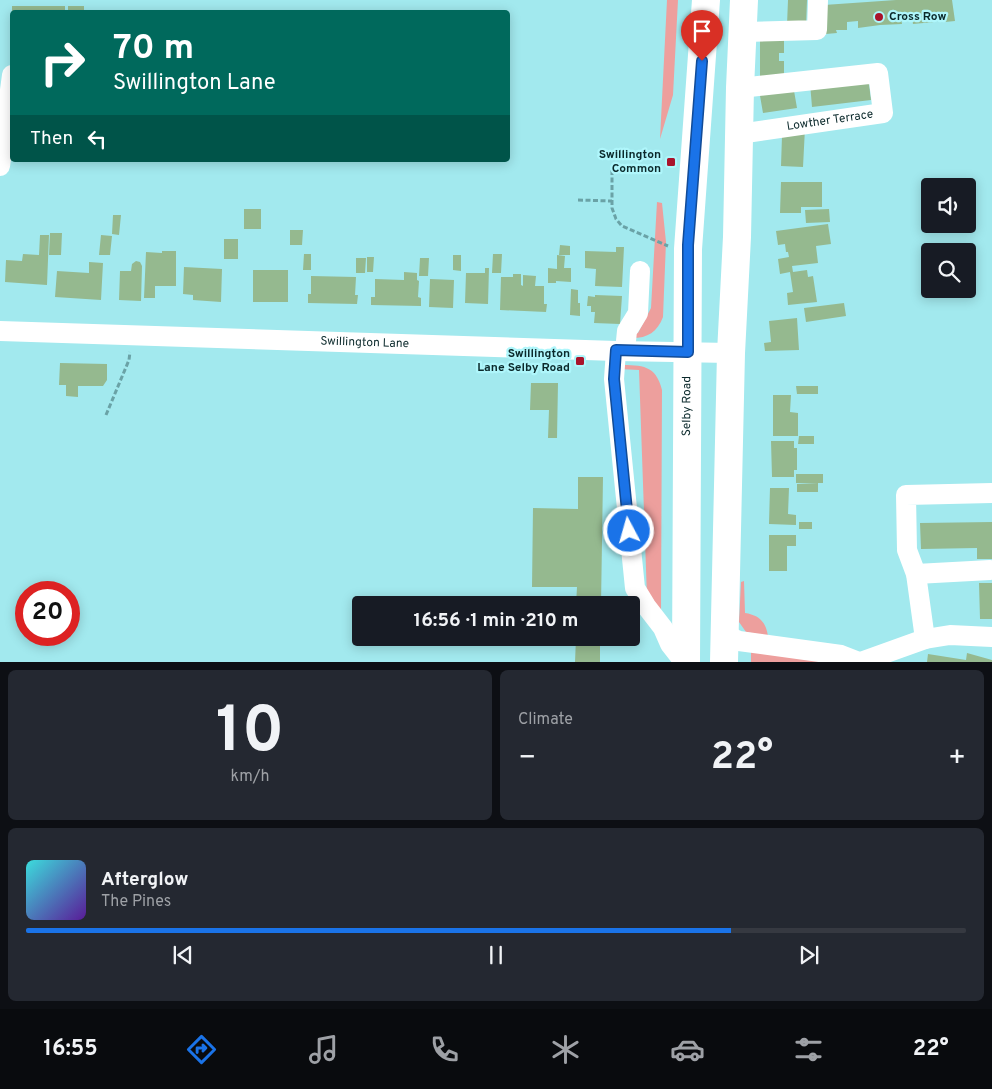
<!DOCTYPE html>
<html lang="en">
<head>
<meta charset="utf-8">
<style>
	body { margin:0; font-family:Overpass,sans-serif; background:#242831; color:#f1f3f6; height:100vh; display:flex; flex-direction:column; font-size:19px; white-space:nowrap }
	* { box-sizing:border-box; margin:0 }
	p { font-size:16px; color:#9ea1a6 }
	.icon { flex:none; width:28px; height:28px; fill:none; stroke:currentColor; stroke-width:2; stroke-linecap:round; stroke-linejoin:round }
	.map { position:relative; height:662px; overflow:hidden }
	.drawer { display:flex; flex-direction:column; gap:8px; padding:8px; background:#0d0f14; flex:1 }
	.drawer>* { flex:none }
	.hud { position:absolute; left:10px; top:10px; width:500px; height:152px; border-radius:5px; box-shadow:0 2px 12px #0003; background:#00695c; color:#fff; overflow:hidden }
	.controls { position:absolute; left:921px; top:178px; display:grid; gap:10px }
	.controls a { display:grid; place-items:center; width:55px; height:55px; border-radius:5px; background:#171b24; box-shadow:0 2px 12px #0003; font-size:25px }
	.speed { position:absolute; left:15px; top:581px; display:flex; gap:10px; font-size:25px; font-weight:700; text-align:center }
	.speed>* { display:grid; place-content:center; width:65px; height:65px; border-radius:50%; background:#171b24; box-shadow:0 2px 12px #0003; line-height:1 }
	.speed .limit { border:8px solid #d22; background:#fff; color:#111 }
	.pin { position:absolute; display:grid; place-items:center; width:42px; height:42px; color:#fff; margin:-51px -21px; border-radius:50% 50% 50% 0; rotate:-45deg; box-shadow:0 0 5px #0007 }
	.pin .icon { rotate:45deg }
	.me { position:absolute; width:55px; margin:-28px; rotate:354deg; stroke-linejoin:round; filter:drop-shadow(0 0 4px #0008) }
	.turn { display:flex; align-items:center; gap:18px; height:105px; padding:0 20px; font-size:22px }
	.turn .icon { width:65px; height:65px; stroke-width:2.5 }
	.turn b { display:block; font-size:35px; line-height:42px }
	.then { display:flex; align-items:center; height:48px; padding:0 20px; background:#0003; gap:10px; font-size:19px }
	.big { font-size:38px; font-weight:700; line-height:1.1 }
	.drawer .tile { flex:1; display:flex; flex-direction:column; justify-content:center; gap:8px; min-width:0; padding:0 18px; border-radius:8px; background:#242831 }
	.drawer .dial { align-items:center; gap:0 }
	.dial b { font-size:65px; line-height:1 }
	.song { display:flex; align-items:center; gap:15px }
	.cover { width:60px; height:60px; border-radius:8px; background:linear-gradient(135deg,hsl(180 70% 55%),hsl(270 70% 35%)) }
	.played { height:5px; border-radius:2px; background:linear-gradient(90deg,#1a73e8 75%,#363941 75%) }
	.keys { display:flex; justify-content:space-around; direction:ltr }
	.heat { display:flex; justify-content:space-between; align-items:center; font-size:28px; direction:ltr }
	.drawer .tiles { flex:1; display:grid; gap:8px; grid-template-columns:1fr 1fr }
	.tile:last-child { grid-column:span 2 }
	.trip { position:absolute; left:352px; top:596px; width:288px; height:50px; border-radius:5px; background:#171b24; box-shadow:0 2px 12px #0003; font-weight:700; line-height:50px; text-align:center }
	.menu { display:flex; height:80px; justify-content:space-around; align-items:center; background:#090b0e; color:#9ea1a6 }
	.menu .icon { width:35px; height:35px }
	.menu .selected { color:#1a73e8 }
	.menu b { font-size:22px; color:#f1f3f6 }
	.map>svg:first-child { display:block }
</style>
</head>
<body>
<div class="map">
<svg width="992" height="662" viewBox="0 0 992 662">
	<rect width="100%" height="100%" fill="#a2e9ee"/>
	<!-- green -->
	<path fill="#ed9f9d" d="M667 0H678L673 95 660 139Z
		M657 202 662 203 666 242 663 317C657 333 646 339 629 338V333H638L651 308Z
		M619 365C642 365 656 365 662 390L661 615 647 597 639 370 619 369Z
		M744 581 745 613C759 615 766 622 768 636L746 632 739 622 741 582Z
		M751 651 832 662H751Z"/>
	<!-- building -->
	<path fill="#95b98f" d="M788 0H807L806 26 787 25Z
		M896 0H952L955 21 945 22V15L934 16V22L913 24 912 18H901L902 24 880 25 858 28V21L847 22V30H836L837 33 826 34 824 5Z
		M12 6H65V12H12Z
		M68 6H84V12H68Z
		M760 39H784V53H779V61H784V76H760Z
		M868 76 871 100 812 107 810 83Z
		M793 85 797 108 763 113 759 90Z
		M805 128 803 167 781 166 782 136Z
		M781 182H822V207H801V213H780Z
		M244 209H261V229H244Z
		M829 209 830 222 806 223 805 210Z
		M113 215H121L119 235 112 234Z
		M828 224 831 244 816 246 818 263 792 266 793 272 807 270 808 277 813 276 817 302 788 305 787 293 793 292 790 272 780 274 778 259 789 257 788 252H786L785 244 778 245 776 231Z
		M290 230H303L302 245H290Z
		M50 233H62L61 255H49Z
		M40 235H49L47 285 5 282 6 260 22 261 23 254 39 255Z
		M101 235 112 236 110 255H99Z
		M224 239H238V259H224Z
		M560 245 570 246V255H559Z
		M616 247H624L622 287 595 286 596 269 585 268V251L616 252Z
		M162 251H176V286H155V298H144L146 252 162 253Z
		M304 254H311V270H303Z
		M493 254H502L501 273H492Z
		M453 255H461V271L453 270Z
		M557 255 565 256 564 268H571V282L556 281V283H548V268L557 269Z
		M367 257H374L373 272H367Z
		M356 258H366L365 273H356Z
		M420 258H429L428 276H419Z
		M136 261 140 262 142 266 141 301 119 300 120 271H131L132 264Z
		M89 262 103 263 101 300 55 297 57 271 89 273Z
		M184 267 222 269 221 302 193 300V295L183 294Z
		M485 268H489L488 304 465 303 466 273H485Z
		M253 270H288V302H253Z
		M404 272 417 273V280L419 281 418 297 421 298V306L371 305V297H375V279L404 280Z
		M513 274H521V285L523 286V275L536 276 535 286H544V304H547L546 312 500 310 501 277H513Z
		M311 276 356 277 355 295H358L357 304 308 303V294H311Z
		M430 279 454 280 453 308 429 307Z
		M571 289 578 290V303H580V316L570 315Z
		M595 295 622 296 620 324 594 323 595 312H591V306H587L588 296 595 297Z
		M844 303 846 316 806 322 804 308Z
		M797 318 799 350 765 351 764 343 771 342 769 321Z
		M60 363 107 364V380L103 386H78V397L66 396V385H59Z
		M531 383H558L557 438H548L549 410H530Z
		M796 386H818V394H797Z
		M773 395H791L790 412 798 413V436H773Z
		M799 436H814V444H798Z
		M771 441H794V448H797V470H794V477H772Z
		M796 474H823V483H796Z
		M578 477H603L601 605H576L577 587H532L533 508 578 509Z
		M818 483V492H797V484Z
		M770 488H789L788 514 796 515V525L769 524Z
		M799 522H812V529H799Z
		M992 522V559H977V548L921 549 920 523Z
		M769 535H796V546H787V571H769Z
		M979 583H992V619H980Z
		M576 638H600V662H575Z
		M967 653 992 660V662H927L928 654 966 660Z"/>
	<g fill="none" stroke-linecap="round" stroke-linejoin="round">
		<!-- path -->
		<path stroke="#6aa2a6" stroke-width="3" stroke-dasharray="5 2.5" stroke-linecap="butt" d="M612 170V208L616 219 622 226 668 246
			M578 200 612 201
			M106 415 129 360 130 352"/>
		<!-- minor -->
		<g stroke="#fff" stroke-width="20">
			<path d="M743 32 817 30 818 0"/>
			<path id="s1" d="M739 134 883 113 878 73 740 88"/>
			<path d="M0 166 12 75"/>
			<path id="s2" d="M0 331 616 351 731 353"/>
			<path d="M616 351 614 379 635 588 646 606 663 628 670 644 684 662"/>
			<path d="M625 351 627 331 638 313 640 271"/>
			<path d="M916 574 990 570"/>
			<path d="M725 627 732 638 739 641 841 655 859 662"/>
			<path d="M925 639 916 574 907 550 906 495 992 493"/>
			<path d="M861 662 925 639 950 635 992 637"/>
		</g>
		<!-- highway -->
		<g stroke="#fff" stroke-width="28">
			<path id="s3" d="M686 662 688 249 706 0"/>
			<path d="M724 662 731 353 737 237 740 88 744 0"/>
		</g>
	</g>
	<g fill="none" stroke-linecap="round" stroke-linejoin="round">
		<defs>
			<path id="route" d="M629 531 614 379 616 350 688 352V245L702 61"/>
		</defs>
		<!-- route casing -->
		<use href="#route" stroke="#114b97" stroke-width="12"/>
		<!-- route -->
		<use href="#route" stroke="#1a73e8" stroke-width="9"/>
	</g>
	<!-- markers -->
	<g fill="#a9132b" stroke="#aff6fb" stroke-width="2">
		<circle cx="879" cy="17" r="5"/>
		<rect x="666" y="157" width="10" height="10" rx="2.5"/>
		<rect x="575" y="356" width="10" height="10" rx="2.5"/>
	</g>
	<g text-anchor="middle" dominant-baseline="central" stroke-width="4.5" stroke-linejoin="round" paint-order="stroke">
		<!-- poi labels -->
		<g font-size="12" font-weight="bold" fill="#0b292b" stroke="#aff6fb" text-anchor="end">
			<text x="889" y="17" text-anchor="start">Cross Row</text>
			<text x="661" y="155">Swillington<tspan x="661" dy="14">Common</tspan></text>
			<text x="570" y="354">Swillington<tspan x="570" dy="14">Lane Selby Road</tspan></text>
		</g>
		<!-- street labels -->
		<g font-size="12" fill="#0b292b" stroke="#aff6fb">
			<text stroke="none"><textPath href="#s1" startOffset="92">Lowther Terrace</textPath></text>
			<text stroke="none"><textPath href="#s2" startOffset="365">Swillington Lane</textPath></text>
			<text stroke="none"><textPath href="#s3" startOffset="256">Selby Road</textPath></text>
		</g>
	</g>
</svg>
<div class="controls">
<a><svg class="icon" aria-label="sound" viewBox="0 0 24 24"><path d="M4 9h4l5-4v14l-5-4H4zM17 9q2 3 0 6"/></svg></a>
<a><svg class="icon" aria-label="search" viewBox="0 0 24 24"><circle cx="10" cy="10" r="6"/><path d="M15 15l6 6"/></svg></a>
</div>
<div class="speed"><div class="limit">20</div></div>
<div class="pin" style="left:702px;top:61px;background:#d93025"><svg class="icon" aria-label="arrive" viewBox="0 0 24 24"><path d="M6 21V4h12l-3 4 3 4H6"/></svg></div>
<svg class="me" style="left:629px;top:531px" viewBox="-20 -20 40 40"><circle r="17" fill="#1a73e8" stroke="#fff" stroke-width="3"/><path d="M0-11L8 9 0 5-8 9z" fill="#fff"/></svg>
<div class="trip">16:56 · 1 min · 210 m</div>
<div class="hud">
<div class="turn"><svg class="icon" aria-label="right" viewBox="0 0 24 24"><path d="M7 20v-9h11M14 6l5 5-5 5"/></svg><div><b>70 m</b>Swillington Lane</div></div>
<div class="then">Then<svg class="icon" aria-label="left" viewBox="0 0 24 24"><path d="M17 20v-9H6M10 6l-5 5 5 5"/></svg></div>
</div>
</div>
<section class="drawer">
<div class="tiles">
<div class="tile dial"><b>10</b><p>km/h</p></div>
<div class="tile"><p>Climate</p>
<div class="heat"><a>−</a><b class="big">22°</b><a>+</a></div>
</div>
<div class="tile">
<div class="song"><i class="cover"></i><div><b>Afterglow</b><p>The Pines</p></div></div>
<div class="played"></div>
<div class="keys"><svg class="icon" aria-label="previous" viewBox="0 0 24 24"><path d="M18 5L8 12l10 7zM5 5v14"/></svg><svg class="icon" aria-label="pause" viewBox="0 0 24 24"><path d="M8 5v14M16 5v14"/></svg><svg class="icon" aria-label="next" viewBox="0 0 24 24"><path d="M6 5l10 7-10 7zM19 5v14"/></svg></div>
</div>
</div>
</section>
<nav class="menu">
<b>16:55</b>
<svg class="icon selected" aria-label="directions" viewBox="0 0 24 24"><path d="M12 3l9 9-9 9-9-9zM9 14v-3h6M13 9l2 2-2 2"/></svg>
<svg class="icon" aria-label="music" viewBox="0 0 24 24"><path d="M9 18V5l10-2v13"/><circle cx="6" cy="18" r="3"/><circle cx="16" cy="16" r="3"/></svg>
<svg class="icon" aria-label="phone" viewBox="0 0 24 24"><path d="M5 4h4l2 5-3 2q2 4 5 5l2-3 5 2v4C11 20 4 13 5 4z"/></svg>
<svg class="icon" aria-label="climate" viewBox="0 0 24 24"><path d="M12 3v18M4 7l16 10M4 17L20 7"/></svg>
<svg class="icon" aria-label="car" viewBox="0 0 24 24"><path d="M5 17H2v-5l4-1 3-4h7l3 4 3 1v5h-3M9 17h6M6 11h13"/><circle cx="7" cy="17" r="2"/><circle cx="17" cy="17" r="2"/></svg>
<svg class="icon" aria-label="filters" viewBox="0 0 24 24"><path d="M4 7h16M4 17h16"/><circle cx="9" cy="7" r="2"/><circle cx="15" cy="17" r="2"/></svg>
<b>22°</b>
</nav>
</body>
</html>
